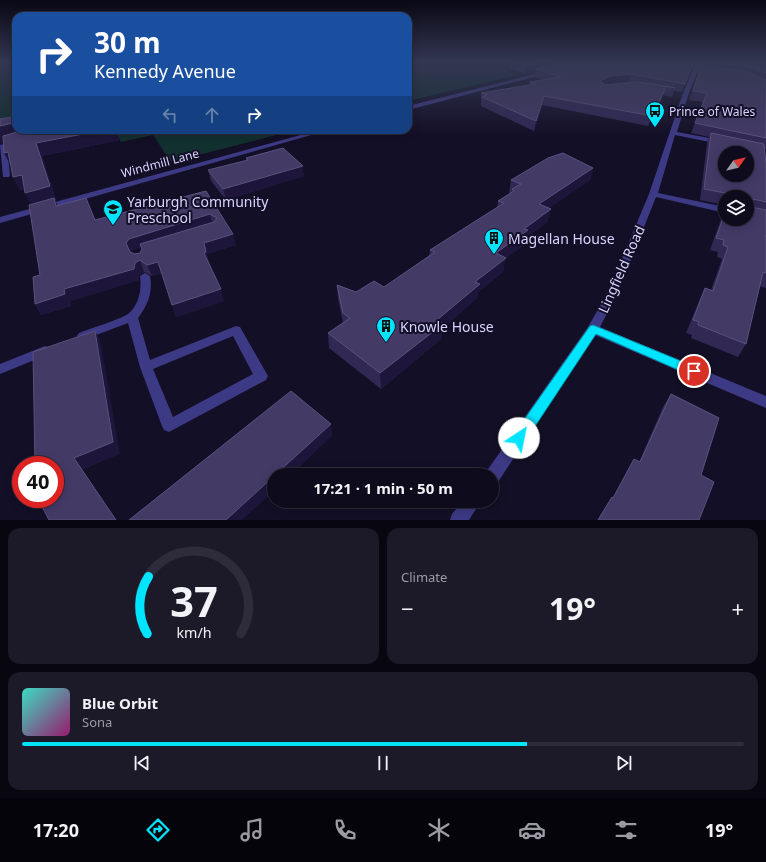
<!DOCTYPE html>
<html lang="en">
<head>
<meta charset="utf-8">
<style>
	body { margin:0; font-family:"Noto Sans",sans-serif; background:#1c1929; color:#f1f3f6; height:100vh; display:flex; flex-direction:column; font-size:15px; white-space:nowrap }
	* { box-sizing:border-box; margin:0 }
	p { font-size:13px; color:#9b9ba3 }
	.icon { flex:none; width:22px; height:22px; fill:none; stroke:currentColor; stroke-width:2; stroke-linecap:round; stroke-linejoin:round }
	.map { position:relative; height:520px; overflow:hidden }
	.side { display:flex; flex-direction:column; gap:8px; padding:8px; background:#08060f; flex:1 }
	.side>* { flex:none }
	.top-card { position:absolute; left:12px; top:12px; width:400px; height:122px; border-radius:12px; box-shadow:0 2px 10px #0003,0 0 0 1px #2e2b3b; background:#1a4fa0; color:#fff; overflow:hidden }
	.needle { width:26px; rotate:56deg }
	.tools { position:absolute; left:718px; top:146px; display:grid; gap:8px }
	.tools a { display:grid; place-items:center; width:36px; height:36px; border-radius:50%; background:#0e0b1c; box-shadow:0 2px 10px #0003,0 0 0 1px #2e2b3b; font-size:20px }
	.speed { position:absolute; left:12px; top:456px; display:flex; gap:8px; font-size:20px; font-weight:700; text-align:center }
	.speed>* { display:grid; place-content:center; width:52px; height:52px; border-radius:50%; background:#0e0b1c; box-shadow:0 2px 10px #0003,0 0 0 1px #2e2b3b; line-height:1 }
	.speed .limit { border:6px solid #d22; background:#fff; color:#111 }
	.pin { position:absolute; display:grid; place-items:center; width:34px; height:34px; color:#fff; margin:-17px; border:2px solid #fff; border-radius:50%; box-shadow:0 1px 4px #0007 }
	.me { position:absolute; width:44px; margin:-22px; rotate:34deg; stroke-linejoin:round; filter:drop-shadow(0 0 3px #0008) }
	.turn { display:flex; align-items:center; gap:14px; height:84px; padding:0 16px; font-size:18px }
	.turn .icon { width:52px; height:52px; stroke-width:2.5 }
	.turn b { display:block; font-size:28px; line-height:34px }
	.lanes { display:flex; align-items:center; height:38px; padding:0 16px; background:#0003; justify-content:center; gap:20px; direction:ltr }
	.lanes .off { opacity:.35 }
	.big { font-size:30px; font-weight:700; line-height:1.1 }
	.side .card { flex:1; display:flex; flex-direction:column; justify-content:center; gap:6px; min-width:0; padding:0 14px; border-radius:12px; background:#1c1929 }
	.side .dial { align-items:center; gap:0 }
	.dial svg { height:104px; overflow:visible; fill:none; stroke:#2e2b3b; stroke-width:7; stroke-linecap:round; text-anchor:middle }
	.dial text { fill:#f1f3f6; stroke:none }
	.song { display:flex; align-items:center; gap:12px }
	.cover { width:48px; height:48px; border-radius:6px; background:linear-gradient(135deg,hsl(170 70% 55%),hsl(320 70% 35%)) }
	.played { height:4px; border-radius:2px; background:linear-gradient(90deg,#00e5ff 70%,#2e2b3b 70%) }
	.keys { display:flex; justify-content:space-around; direction:ltr }
	.heat { display:flex; justify-content:space-between; align-items:center; font-size:22px; direction:ltr }
	.side .tiles { flex:1; display:grid; gap:8px; grid-template-columns:1fr 1fr }
	.card:last-child { grid-column:span 2 }
	.trip { position:absolute; left:267px; top:468px; width:232px; height:40px; border-radius:20px; background:#0e0b1c; box-shadow:0 2px 10px #0003,0 0 0 1px #2e2b3b; font-weight:700; line-height:40px; text-align:center }
	.menu { display:flex; height:64px; justify-content:space-around; align-items:center; background:#06040b; color:#9b9ba3 }
	.menu .icon { width:28px; height:28px }
	.menu .active { color:#00e5ff }
	.menu b { font-size:18px; color:#f1f3f6 }
	.map>svg:first-child { display:block }
</style>
</head>
<body>
<div class="map">
<svg width="766" height="520" viewBox="0 0 766 520">
	<rect width="100%" height="100%" fill="#130f26"/>
	<!-- green -->
	<path fill="#12302f" d="M0 62H16V127H0Z
		M408 62H492L517 75 408 101Z
		M114 130H296L171 162 153 135 121 142Z"/>
	<g fill="none" stroke-linecap="round" stroke-linejoin="round">
		<!-- minor -->
		<path fill="#3d3a85" fill-rule="evenodd" d="M696 62H701L688 96 677 132 720 140 723 142 720 144 675 135 658 193 725 207V213L656 197 618 292 600 327 766 396V408L595 335 498 482 492 485V475H485L486 472 588 327 608 292 649 194 682 96Z
			M547 71 549 73 408 110V106Z
			M21 130H27L29 141 7 147 10 175 9 177H3L0 145 22 140Z
			M319 130H329L0 223V217Z
			M145 273 150 276C153 292 148 305 138 318L150 360 236 326 240 327 268 376 266 380 169 432 164 430 162 426 140 367 128 323 83 340 79 339 77 336 79 333C89 329 121 319 128 314 139 305 142 289 140 276ZM233 336 253 374 173 417 153 369Z
			M45 346 49 348 51 351 49 354 0 374V364Z
			M463 501H481L469 520H450L452 514Z"/>
	</g>
	<!-- wall -->
	<path fill="#312854" fill-rule="evenodd" d="M509 62H694L682 92 674 91 672 97 664 95 648 126 542 105 534 131 481 106V93L529 85 530 82 543 80 534 77 536 71 525 74 510 69V65H509Z
		M702 62H766V149H765L766 165V209L765 210 766 288 759 286 746 344 738 357 691 338 692 335 686 333 699 301 705 288 711 290 722 259 717 257 718 252 710 250 723 214 725 210V219L747 197H725V205L700 200 707 143 709 137 691 133 703 102 689 100Z
		M12 117 16 124V130H19V131L120 140 42 156 56 200H55L57 205 95 220 206 191 236 245 207 254 209 263H208L224 301 176 317 162 273 152 276 144 272 139 275V280L70 301 71 306 41 315 35 304 40 275 31 204 25 189 20 190 13 177 11 166 4 153 3 143ZM141 247 142 250 140 253 135 254 131 253 133 250Z
		M246 158 304 176 226 200 211 181 208 170 246 161Z
		M593 168 590 180 549 208 551 209 547 222 526 238 525 244 505 259 503 272 478 292 477 298 442 329 441 339 381 389 329 348 328 333 343 323 338 299 337 285 356 292 384 287 429 256 430 250 497 208 498 201 510 193H509L511 180Z
		M671 394 719 418 598 520 613 498 639 462 663 407Z"/>
	<!-- shaded-wall -->
	<path fill="#1d163a" d="M539 62H568L536 69V71L525 74 526 66Z
		M631 74 629 83 598 89 600 81 610 76Z
		M667 86 664 95 648 126 652 116Z
		M544 96 542 105 534 131 536 121Z
		M12 117 16 124V130H19L20 132V139L0 144V126Z
		M104 130H116L120 140 42 156 56 200H55L59 208 32 207 25 193 36 143Z
		M8 152 15 165 11 166 4 153Z
		M303 166 304 176 226 200 223 189Z
		M593 168 590 180 536 217 539 204Z
		M22 175 28 188 20 190 13 177Z
		M551 209 547 222 526 238 525 244 505 259 503 272 478 292 477 298 442 329 441 339 381 389 380 373 437 320 475 282 496 253 524 229Z
		M210 214 213 225 133 250 131 254 126 243 129 239Z
		M233 234 236 245 207 254 209 263 207 265 204 253V243Z
		M140 260 144 272 139 275V280L70 301 71 306 41 315 35 304 64 289 135 263Z
		M158 262 162 273 152 276 147 265Z
		M221 289 224 301 176 317 172 305Z
		M95 331 101 343 120 454 82 470 74 458Z
		M331 424 332 436 291 475H275Z
		M274 476V491L242 520H226Z"/>
	<!-- building -->
	<path fill="#433a66" stroke="#5a527e" fill-rule="evenodd" d="M516 62H539L526 66Z
		M561 62H694L685 84 631 74 610 76 600 81 605 85 635 82 654 84 675 88 667 86 652 116 544 96 536 121 482 97 487 95 481 93 535 84 530 82 561 77 536 69Z
		M722 62H766V73L746 66Z
		M701 66 744 71 766 80V138L695 123 707 93 693 91Z
		M12 117 13 123 0 126V119Z
		M24 130H104L36 143 50 186 25 193 22 175 13 177 8 152 4 153 3 136Z
		M711 133 764 144 766 165V202L753 199 751 201V207L766 210V234L765 239H766V273L763 272 746 344 698 325 699 322 693 320 705 288 713 291 728 247 723 245 724 240 716 238 725 212V219H747V197H731V194L704 189ZM725 153H747V175H725Z
		M283 148 303 166 223 189 208 170 248 160 246 158Z
		M563 153 593 168 539 204 551 209 524 229 528 230 496 253 506 258 475 282 480 284 437 320 443 324 380 373 328 333 350 318 343 313 337 285 356 292 374 281 384 287 435 252 430 250 504 203 498 201 514 191 512 189 521 184 511 180 548 158Z
		M206 191 233 234 204 243 206 252 204 253 221 289 172 305 158 262 147 265 140 260 135 263 134 269 64 289 65 294 35 304 33 277 40 275 29 205 54 198 56 206 86 198 95 220ZM210 214 217 218 214 222 140 244 142 249 140 253 135 254 130 252 126 243 129 239Z
		M95 331 113 442 74 458 116 520H49L38 499H55V465H35L33 352Z
		M291 391 331 424 275 475H274V476L226 520H129Z
		M671 394 719 418 701 475 714 482 699 520H598L612 497 613 498 634 459 640 462Z"/>
	<!-- sky -->
	<linearGradient id="sky" x2="0" y2="1"><stop stop-color="#0a0815"/><stop offset="0.46" stop-color="#333752"/><stop offset="1" stop-color="#333752" stop-opacity="0"/></linearGradient>
	<rect width="766" height="135" fill="url(#sky)"/>
	<!-- route -->
	<path fill="#00e5ff" stroke="#0095a6" d="M593 325 698 368 700 371 698 375H690L596 334 524 443 519 444 514 443 512 438 514 434 590 326Z"/>
	<!-- icons -->
	<defs>
		<symbol id="bus-pin" viewBox="-11 -11 22 30"><path d="M0 17L-7.5 6A9.5 9.5 0 1 1 7.5 6Z" fill="#00e5ff" stroke="#130f26"/><path d="M-5-6H5V4H4V6H2V4H-2V6H-4V4H-5ZM-3.5-4V0h7V-4ZM-3.5 1.2v1.5H-2V1.2ZM2 1.2v1.5H3.5V1.2Z" fill="#111"/></symbol>
		<symbol id="school-pin" viewBox="-11 -11 22 30"><path d="M0 17L-7.5 6A9.5 9.5 0 1 1 7.5 6Z" fill="#00e5ff" stroke="#130f26"/><path d="M0-5L7-2L0 1L-7-2ZM-4 1L0 2.5L4 1V4Q0 6-4 4Z" fill="#111"/></symbol>
		<symbol id="building-pin" viewBox="-11 -11 22 30"><path d="M0 17L-7.5 6A9.5 9.5 0 1 1 7.5 6Z" fill="#00e5ff" stroke="#130f26"/><path d="M-4-6H4V6H1V3H-1V6H-4ZM-2.5-4.3h1.7v1.8h-1.7ZM.8-4.3h1.7v1.8H.8ZM-2.5-1h1.7V.8h-1.7ZM.8-1h1.7V.8H.8Z" fill="#111"/></symbol>
	</defs>
	<g fill-rule="evenodd">
		<use href="#bus-pin" x="644" y="100" width="22" height="30"/>
		<use href="#school-pin" x="102" y="198" width="22" height="30"/>
		<use href="#building-pin" x="483" y="227" width="22" height="30"/>
		<use href="#building-pin" x="375" y="315" width="22" height="30"/>
	</g>
	<g text-anchor="middle" dominant-baseline="central" stroke-width="4" stroke-linejoin="round" paint-order="stroke">
		<!-- far-poi labels -->
		<g font-size="12" fill="#d9d4ff" stroke="#130f26" text-anchor="start">
			<text x="669" y="111">Prince of Wales</text>
		</g>
		<!-- far-street labels -->
		<g font-size="12" fill="#d9d4ff" stroke="#130f26">
			<text transform="translate(160 163) rotate(-15)">Windmill Lane</text>
		</g>
		<!-- poi labels -->
		<g font-size="14" fill="#d9d4ff" stroke="#130f26" text-anchor="start">
			<text x="127" y="201">Yarburgh Community<tspan x="127" dy="16">Preschool</tspan></text>
			<text x="508" y="238">Magellan House</text>
			<text x="400" y="326">Knowle House</text>
		</g>
		<!-- street labels -->
		<g font-size="14" fill="#d9d4ff" stroke="#130f26">
			<text transform="translate(621 269) rotate(-66)">Lingfield Road</text>
		</g>
	</g>
</svg>
<div class="tools">
<a><svg class="needle" viewBox="-14 -14 28 28"><path d="M0-13l5 13h-10z" fill="#e53935"/><path d="M0 13l5-13h-10z" fill="#9b9ba3"/></svg></a>
<a><svg class="icon" aria-label="layers" viewBox="0 0 24 24"><path d="M12 4l9 5-9 5-9-5zM3 14l9 5 9-5"/></svg></a>
</div>
<div class="speed"><div class="limit">40</div></div>
<div class="pin" style="left:694px;top:371px;background:#d93025"><svg class="icon" aria-label="arrive" viewBox="0 0 24 24"><path d="M6 21V4h12l-3 4 3 4H6"/></svg></div>
<svg class="me" style="left:519px;top:438px" viewBox="-20 -20 40 40"><circle r="19" fill="#fff"/><path d="M0-13L10 11 0 6-10 11z" fill="#00e5ff"/></svg>
<div class="trip">17:21 · 1 min · 50 m</div>
<div class="top-card">
<div class="turn"><svg class="icon" aria-label="right" viewBox="0 0 24 24"><path d="M7 20v-9h11M14 6l5 5-5 5"/></svg><div><b>30 m</b>Kennedy Avenue</div></div>
<div class="lanes"><svg class="icon off" aria-label="left" viewBox="0 0 24 24"><path d="M17 20v-9H6M10 6l-5 5 5 5"/></svg><svg class="icon off" aria-label="ahead" viewBox="0 0 24 24"><path d="M12 20V5M6 11l6-6 6 6"/></svg><svg class="icon" aria-label="right" viewBox="0 0 24 24"><path d="M7 20v-9h11M14 6l5 5-5 5"/></svg></div>
</div>
</div>
<section class="side">
<div class="tiles">
<div class="card dial"><svg viewBox="0 0 100 80">
<path d="M14 69A42 42 0 1 1 86 69"/>
<path d="M14 69A42 42 0 0 1 15 25" stroke="#00e5ff"/>
<text x="50" y="56" font-size="32" font-weight="700">37</text>
<text x="50" y="72" font-size="11">km/h</text>
</svg></div>
<div class="card"><p>Climate</p>
<div class="heat"><a>−</a><b class="big">19°</b><a>+</a></div>
</div>
<div class="card">
<div class="song"><i class="cover"></i><div><b>Blue Orbit</b><p>Sona</p></div></div>
<div class="played"></div>
<div class="keys"><svg class="icon" aria-label="previous" viewBox="0 0 24 24"><path d="M18 5L8 12l10 7zM5 5v14"/></svg><svg class="icon" aria-label="pause" viewBox="0 0 24 24"><path d="M8 5v14M16 5v14"/></svg><svg class="icon" aria-label="next" viewBox="0 0 24 24"><path d="M6 5l10 7-10 7zM19 5v14"/></svg></div>
</div>
</div>
</section>
<nav class="menu">
<b>17:20</b>
<svg class="icon active" aria-label="directions" viewBox="0 0 24 24"><path d="M12 3l9 9-9 9-9-9zM9 14v-3h6M13 9l2 2-2 2"/></svg>
<svg class="icon" aria-label="music" viewBox="0 0 24 24"><path d="M9 18V5l10-2v13"/><circle cx="6" cy="18" r="3"/><circle cx="16" cy="16" r="3"/></svg>
<svg class="icon" aria-label="phone" viewBox="0 0 24 24"><path d="M5 4h4l2 5-3 2q2 4 5 5l2-3 5 2v4C11 20 4 13 5 4z"/></svg>
<svg class="icon" aria-label="climate" viewBox="0 0 24 24"><path d="M12 3v18M4 7l16 10M4 17L20 7"/></svg>
<svg class="icon" aria-label="car" viewBox="0 0 24 24"><path d="M5 17H2v-5l4-1 3-4h7l3 4 3 1v5h-3M9 17h6M6 11h13"/><circle cx="7" cy="17" r="2"/><circle cx="17" cy="17" r="2"/></svg>
<svg class="icon" aria-label="filters" viewBox="0 0 24 24"><path d="M4 7h16M4 17h16"/><circle cx="9" cy="7" r="2"/><circle cx="15" cy="17" r="2"/></svg>
<b>19°</b>
</nav>
</body>
</html>
